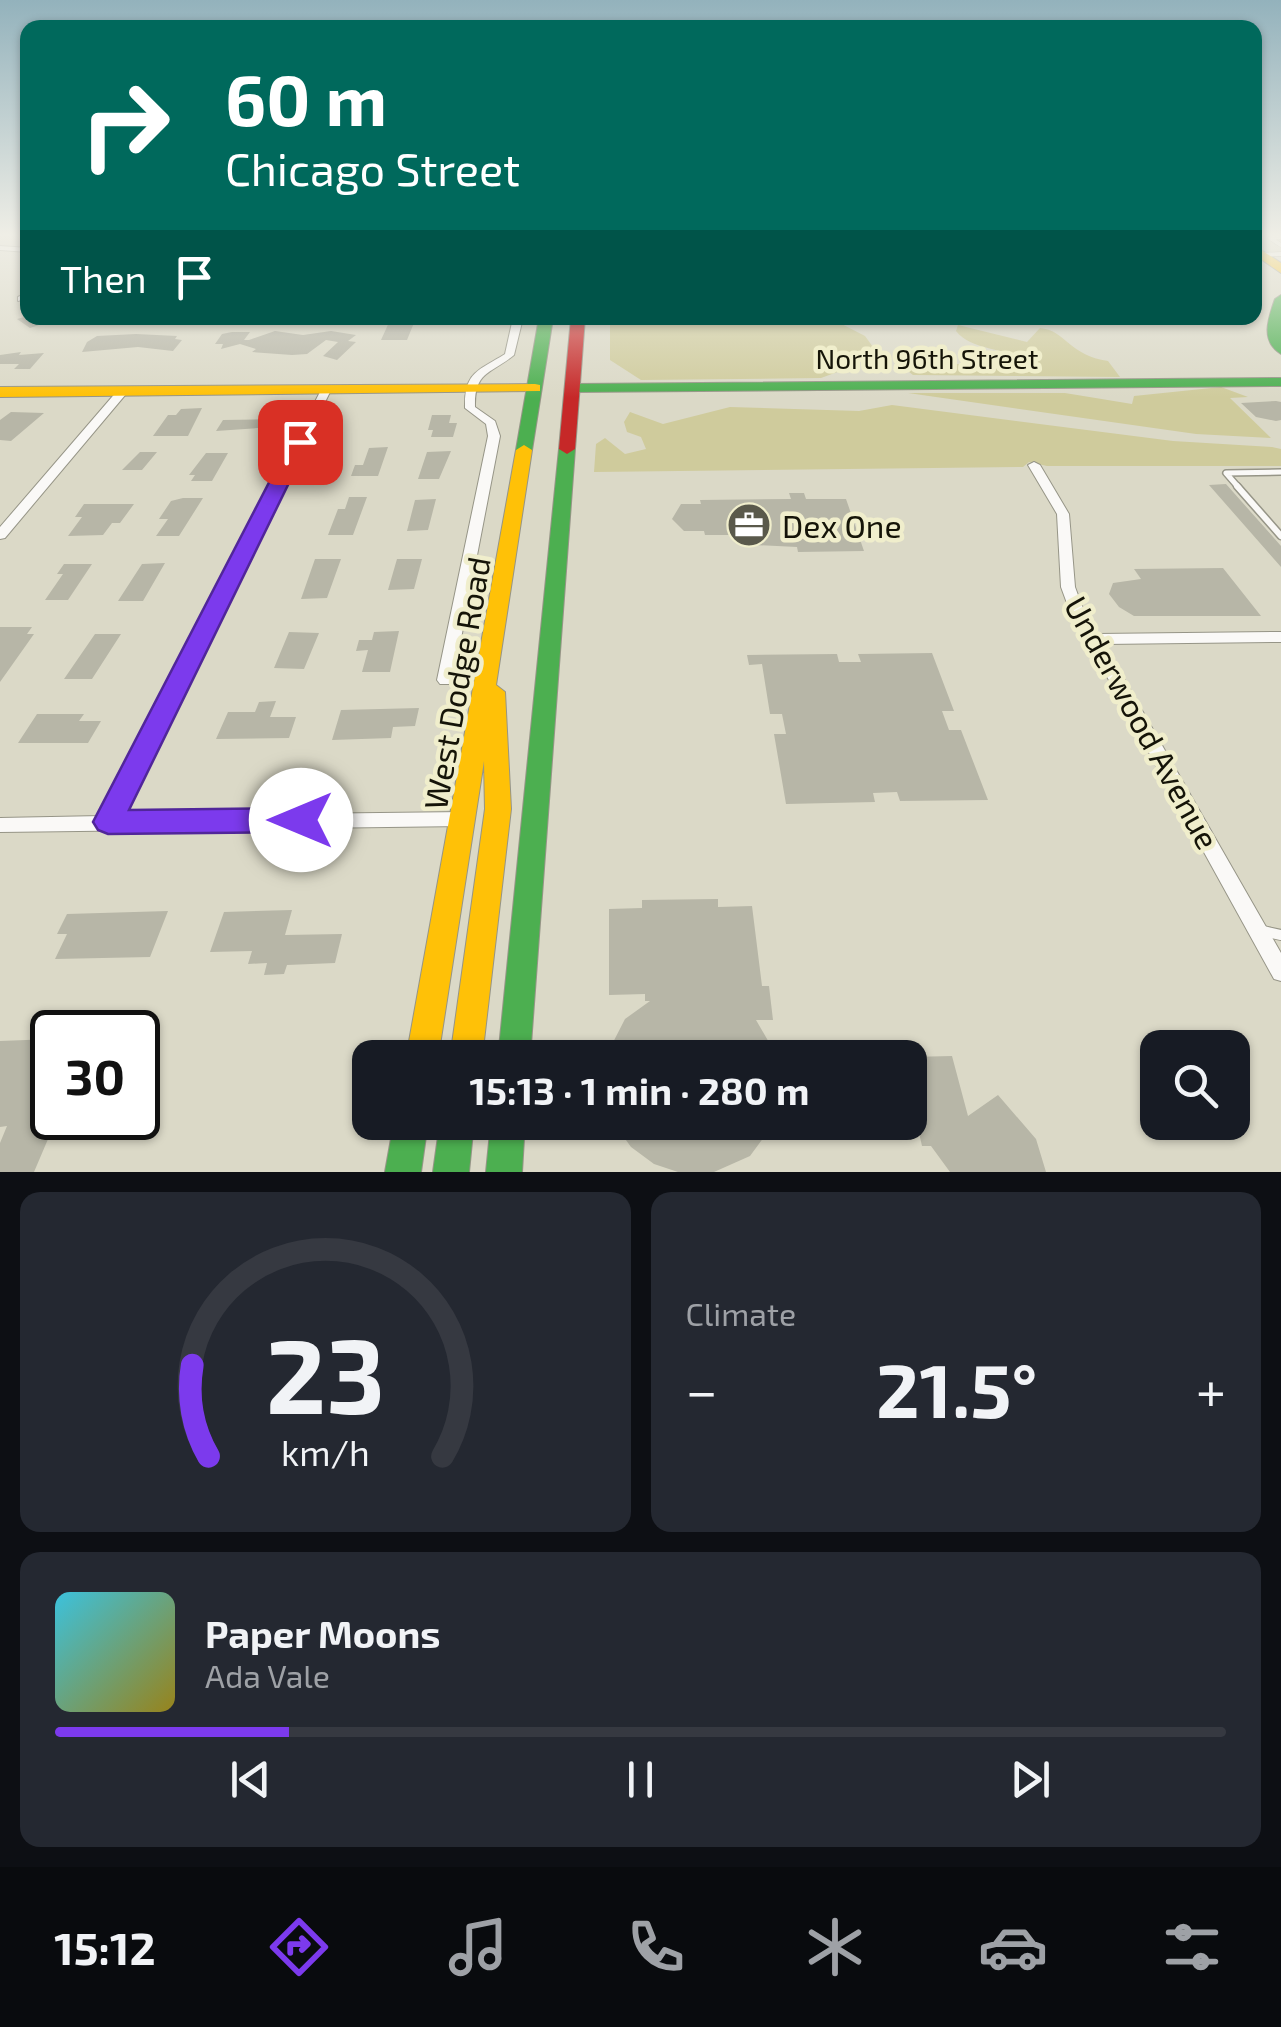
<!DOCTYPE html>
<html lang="en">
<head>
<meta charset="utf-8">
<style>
	body { margin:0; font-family:"Exo 2",sans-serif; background:#242831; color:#f1f3f6; height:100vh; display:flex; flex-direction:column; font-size:38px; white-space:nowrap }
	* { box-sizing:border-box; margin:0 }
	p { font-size:32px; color:#9ea1a6 }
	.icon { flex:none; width:55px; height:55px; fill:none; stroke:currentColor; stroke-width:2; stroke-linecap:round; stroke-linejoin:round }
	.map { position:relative; height:1172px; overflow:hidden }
	.details { display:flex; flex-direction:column; gap:20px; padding:20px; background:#0d0f14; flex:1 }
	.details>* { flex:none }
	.guide { position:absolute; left:20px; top:20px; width:1242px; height:305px; border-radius:20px; box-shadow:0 2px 8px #0004; background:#00695c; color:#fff; overflow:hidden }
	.tools { position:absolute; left:1140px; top:1030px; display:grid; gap:20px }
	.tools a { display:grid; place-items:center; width:110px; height:110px; border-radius:20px; background:#171b24; box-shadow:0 2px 8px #0004; font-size:50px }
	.speed { position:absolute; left:30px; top:1010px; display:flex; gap:20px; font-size:50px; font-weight:700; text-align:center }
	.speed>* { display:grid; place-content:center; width:130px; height:130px; border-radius:50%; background:#171b24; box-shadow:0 2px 8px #0004; line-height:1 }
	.speed .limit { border:5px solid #111; border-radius:15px; background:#fff; color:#111 }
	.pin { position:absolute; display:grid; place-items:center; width:85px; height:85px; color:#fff; margin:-42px; border-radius:20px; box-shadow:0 5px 15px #0006 }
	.me { position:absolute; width:110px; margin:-55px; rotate:270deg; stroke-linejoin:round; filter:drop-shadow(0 0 8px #0008) }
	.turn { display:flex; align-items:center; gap:35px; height:210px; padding:0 40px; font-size:45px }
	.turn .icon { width:130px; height:130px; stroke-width:2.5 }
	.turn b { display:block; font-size:70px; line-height:85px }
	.then { display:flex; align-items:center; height:95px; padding:0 40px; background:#0003; gap:20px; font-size:38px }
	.big { font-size:75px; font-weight:700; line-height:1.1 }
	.details .widget { flex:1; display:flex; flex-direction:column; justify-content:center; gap:15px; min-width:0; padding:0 35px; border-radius:20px; background:#242831 }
	.details .dial { align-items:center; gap:0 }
	.dial svg { height:260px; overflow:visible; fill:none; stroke:#363941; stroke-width:7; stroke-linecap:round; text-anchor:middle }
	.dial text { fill:#f1f3f6; stroke:none }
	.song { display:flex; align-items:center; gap:30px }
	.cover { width:120px; height:120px; border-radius:15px; background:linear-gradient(135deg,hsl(190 70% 55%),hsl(50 70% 35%)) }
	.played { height:10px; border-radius:5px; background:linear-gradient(90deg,#7c3aed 20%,#363941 20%) }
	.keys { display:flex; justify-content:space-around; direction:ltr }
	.heat { display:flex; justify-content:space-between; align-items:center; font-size:55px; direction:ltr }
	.details .tiles { flex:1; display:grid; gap:20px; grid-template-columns:1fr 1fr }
	.widget:last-child { grid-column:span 2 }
	.trip { position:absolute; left:352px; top:1040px; width:575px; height:100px; border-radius:20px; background:#171b24; box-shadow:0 2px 8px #0004; font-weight:700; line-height:100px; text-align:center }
	.menu { display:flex; height:160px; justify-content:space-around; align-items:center; background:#090b0e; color:#9ea1a6 }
	.menu .icon { width:70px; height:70px }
	.menu .current { color:#7c3aed }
	.menu b { font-size:45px; color:#f1f3f6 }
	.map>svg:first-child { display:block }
</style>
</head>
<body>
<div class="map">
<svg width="1281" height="1172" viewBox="0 0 1281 1172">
	<rect width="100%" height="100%" fill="#dbd9c7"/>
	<!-- green -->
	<path fill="#cfcb9c" d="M610 318H830L865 336 873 347 868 356 851 367 821 378 641 380 610 360Z
		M958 325 1027 342 1040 328C1065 330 1070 356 1108 361L1120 377 913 375 904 368 912 364H1000L1019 360C1001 346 972 351 956 331Z
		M1221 387 1248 397 1230 398 1271 438 1196 434 908 393H1065L1132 404 1134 396Z
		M892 405 1173 441 1272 447 1281 449V466H1047L1029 462 1023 467 594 472 596 444 605 438 625 454 646 449 641 437 627 432 624 422 630 412 663 424 730 407 859 411Z"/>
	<!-- building -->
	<path fill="#b7b6a7" d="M28 316V318H60L30 328 17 319Z
		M391 318H416L407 340H381Z
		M275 331 303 335 331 331 356 335 348 341 356 342 337 360 323 356 338 342 326 340 307 354 292 355 252 352 256 349 240 344 221 349 223 344H215L222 334 232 332H250L244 340H249Z
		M136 334 177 336 175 339 182 340 173 351 138 347 82 352 87 342 97 336Z
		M21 352 19 355 44 353 30 369H14L19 364H0V355Z
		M1276 401 1281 402V420L1276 421 1256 417 1241 403Z
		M202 408 188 436H153L168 415H176L181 409Z
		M11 412 44 413 11 441 0 440V420Z
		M432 415H451L449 423H457L453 437H431L433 430H428Z
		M277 419 273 427 216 431 223 420Z
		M388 447 378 476H351L355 465H363L369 448Z
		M451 451 439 479H418L427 452Z
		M140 452H157L142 470H122Z
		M206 453H228L212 481H191L195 475H189Z
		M1226 484 1281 546V567L1209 485Z
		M789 493H804L806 499H846L864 551 798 552 797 547 754 545 752 535H705L704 531H684L672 519 681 504H701L700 500 791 499Z
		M349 497H367L353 535H328L338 509H345Z
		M183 498H203L179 536H156L168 519H159L171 501Z
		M436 499 428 530 407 531 415 500Z
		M84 504H134L120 523H112L103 535 68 536 82 517H75Z
		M315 559H341L327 598 301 599Z
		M397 559H422L414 589 388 590Z
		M165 563 143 601H118L142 564Z
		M64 564H92L68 600H45L63 574H57Z
		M1223 568 1261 616H1134L1119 607 1109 594 1113 583 1141 579 1134 569Z
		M0 627H32L27 634H34L0 682Z
		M399 631 390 672H362L368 650 356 651 359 640H372L374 632Z
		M289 632 319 633 304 669 274 668Z
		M95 634H121L92 679H64Z
		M932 653 954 711H942L949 730H961L988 800 900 801 897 792 873 793 875 802 786 804 774 734H786L782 714H770L762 664 749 665 747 655 837 654 839 662H861L858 654Z
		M276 701 270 717H296L289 738 216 739 228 712H255L259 702Z
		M419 708 415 726 393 727 391 738 332 740 341 710Z
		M37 714H84L79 721H101L88 743H18Z
		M718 899V907L752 906 762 986H769L773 1020H756L778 1058H605L625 1019 650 1001H645V994L609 995V909L642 908V900Z
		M292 910 285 935 342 934 335 963 287 965 284 974 264 975 267 963 248 964 252 951 210 952 224 912Z
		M168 911 150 957 55 959 67 934H57L67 914Z
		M52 1039V1118H57L34 1172H0V1143L7 1126 0 1127V1041Z
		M952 1056 968 1116 998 1095 1036 1139 1046 1172H950L931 1146H922L910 1093V1057Z
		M613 1122H775L750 1156 714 1172H678L654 1164 631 1147Z"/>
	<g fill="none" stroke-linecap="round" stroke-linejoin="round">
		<defs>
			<path id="lane-far3" d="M1281 237 1270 238 1281 245
				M1255 255 1281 254"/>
			<path id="lane-far2" d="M1239 488 1226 473 1281 472"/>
			<path id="lane-far1" d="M1237 486 1281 536"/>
			<path id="lane" d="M1263 931 1281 935"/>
			<path id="street" d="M0 246 28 248V252L0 250Z
				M28 292V298L18 301V297Z
				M513 318H523L514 355C491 374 474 371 475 407L495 421 500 436 453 680 450 684H440L437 680 488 436 486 424 465 408C464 372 478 371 505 354Z
				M326 387 331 390 120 816 464 812 470 814 473 819 470 824 464 826 0 832V818L102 816 321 390Z
				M122 389 126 390V394L5 538 0 539V527L118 390Z
				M1034 462 1040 465 1069 514 1075 587 1082 606 1098 634 1281 632V642L1104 644 1281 953V981L1274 979 1068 606 1061 587 1057 514 1028 465Z"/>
			<path id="fast" d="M1281 295V354C1260 341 1268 319 1275 299Z
				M539 318H553L532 450 524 455 516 450Z
				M1281 378V386L573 392 566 388 573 384Z
				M567 444 575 449 530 1058H498L559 449Z
				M394 1122H428L421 1172H385Z
				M440 1122H474L469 1172H433Z
				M491 1122H525L522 1172H486Z"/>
			<path id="slow" d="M1255 246 1281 263V273L1255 255Z
				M535 384 540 385V391L0 397V387Z
				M524 445 532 450 496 685 505 692 511 809 482 1058H450L485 809 484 761 438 1058H406L516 450Z"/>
			<path id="jam" d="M571 318H585L575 449 567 454 559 449Z"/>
		</defs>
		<!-- lane-far3 casing -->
		<use href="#lane-far3" stroke="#969587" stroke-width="5"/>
		<!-- lane-far2 casing -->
		<use href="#lane-far2" stroke="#969587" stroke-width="8"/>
		<!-- lane-far1 casing -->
		<use href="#lane-far1" stroke="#969587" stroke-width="9"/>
		<!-- lane casing -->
		<use href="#lane" stroke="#969587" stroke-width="12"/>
		<!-- street casing -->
		<use href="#street" stroke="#969587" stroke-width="2"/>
		<!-- fast casing -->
		<use href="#fast" stroke="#969587" stroke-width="2"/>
		<!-- slow casing -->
		<use href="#slow" stroke="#969587" stroke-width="2"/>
		<!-- jam casing -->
		<use href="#jam" stroke="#969587" stroke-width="2"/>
		<!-- lane-far3 -->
		<use href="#lane-far3" stroke="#faf9f7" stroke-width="4"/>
		<!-- lane-far2 -->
		<use href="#lane-far2" stroke="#faf9f7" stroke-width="5"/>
		<!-- lane-far1 -->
		<use href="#lane-far1" stroke="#faf9f7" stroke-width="6"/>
		<!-- lane -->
		<use href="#lane" stroke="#faf9f7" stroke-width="10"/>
		<!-- street -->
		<use href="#street" fill="#faf9f7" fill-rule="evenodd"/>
		<!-- fast -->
		<use href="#fast" fill="#4caf50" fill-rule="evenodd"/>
		<!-- slow -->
		<use href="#slow" fill="#ffc107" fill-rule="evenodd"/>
		<!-- jam -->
		<use href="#jam" fill="#c62828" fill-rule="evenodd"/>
	</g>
	<!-- sky -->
	<linearGradient id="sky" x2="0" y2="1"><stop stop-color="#93b2bc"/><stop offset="0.59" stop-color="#efeee6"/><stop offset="1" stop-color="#efeee6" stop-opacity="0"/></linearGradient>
	<rect width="1281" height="398" fill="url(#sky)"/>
	<!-- route -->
	<path fill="#7c3aed" stroke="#51269a" stroke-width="2.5" d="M300 436 309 442 129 810 301 808 311 812 316 820 311 829 301 832 108 834 98 830 93 822 290 442Z"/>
	<!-- icons -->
	<defs>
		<symbol id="office-disc" viewBox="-11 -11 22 22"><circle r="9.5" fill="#5a594b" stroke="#f0eecc"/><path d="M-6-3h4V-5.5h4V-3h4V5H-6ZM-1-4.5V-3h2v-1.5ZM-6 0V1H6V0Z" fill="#fff"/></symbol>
	</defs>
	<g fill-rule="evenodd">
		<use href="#office-disc" x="724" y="500" width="50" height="50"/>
	</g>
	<g text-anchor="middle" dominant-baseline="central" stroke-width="9" stroke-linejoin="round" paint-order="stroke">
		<!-- far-street labels -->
		<g font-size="28" fill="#151408" stroke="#f0eecc">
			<text x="927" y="358">North 96th Street</text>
		</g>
		<!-- poi labels -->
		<g font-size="32" fill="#151408" stroke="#f0eecc" text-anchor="start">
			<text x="782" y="525">Dex One</text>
		</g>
		<!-- street labels -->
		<g font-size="32" fill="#151408" stroke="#f0eecc">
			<text transform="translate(456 683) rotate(-80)">West Dodge Road</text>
			<text transform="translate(1143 722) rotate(61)">Underwood Avenue</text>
		</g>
	</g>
</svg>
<div class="tools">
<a><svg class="icon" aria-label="search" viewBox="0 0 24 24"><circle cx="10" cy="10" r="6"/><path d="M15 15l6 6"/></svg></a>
</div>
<div class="speed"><div class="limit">30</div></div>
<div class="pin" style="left:300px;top:442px;background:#d93025"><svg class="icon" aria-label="arrive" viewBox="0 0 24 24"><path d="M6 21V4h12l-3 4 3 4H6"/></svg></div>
<svg class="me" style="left:301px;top:820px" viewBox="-20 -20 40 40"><circle r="19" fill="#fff"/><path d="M0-13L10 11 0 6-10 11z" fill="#7c3aed"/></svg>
<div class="trip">15:13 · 1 min · 280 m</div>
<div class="guide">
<div class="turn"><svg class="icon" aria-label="right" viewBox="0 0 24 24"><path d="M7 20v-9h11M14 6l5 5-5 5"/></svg><div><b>60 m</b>Chicago Street</div></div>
<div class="then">Then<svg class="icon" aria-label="arrive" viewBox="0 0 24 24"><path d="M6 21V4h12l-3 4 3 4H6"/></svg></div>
</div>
</div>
<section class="details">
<div class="tiles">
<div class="widget dial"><svg viewBox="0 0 100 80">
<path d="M14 69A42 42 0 1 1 86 69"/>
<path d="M14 69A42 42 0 0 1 9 41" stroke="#7c3aed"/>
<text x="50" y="56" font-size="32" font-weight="700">23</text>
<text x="50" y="72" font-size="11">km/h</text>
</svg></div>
<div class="widget"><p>Climate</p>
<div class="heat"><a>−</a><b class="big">21.5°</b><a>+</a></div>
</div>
<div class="widget">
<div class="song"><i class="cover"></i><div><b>Paper Moons</b><p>Ada Vale</p></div></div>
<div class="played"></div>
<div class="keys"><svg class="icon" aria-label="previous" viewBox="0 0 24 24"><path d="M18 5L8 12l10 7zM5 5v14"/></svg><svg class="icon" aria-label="pause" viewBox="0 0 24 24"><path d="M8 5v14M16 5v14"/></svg><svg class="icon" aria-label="next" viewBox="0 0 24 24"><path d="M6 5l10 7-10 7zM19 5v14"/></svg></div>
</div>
</div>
</section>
<nav class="menu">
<b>15:12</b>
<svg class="icon current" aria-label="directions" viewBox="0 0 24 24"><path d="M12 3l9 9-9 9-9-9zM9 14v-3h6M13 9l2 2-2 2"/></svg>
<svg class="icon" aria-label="music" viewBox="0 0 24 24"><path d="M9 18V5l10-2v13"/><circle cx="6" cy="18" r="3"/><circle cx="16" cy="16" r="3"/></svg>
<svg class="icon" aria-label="phone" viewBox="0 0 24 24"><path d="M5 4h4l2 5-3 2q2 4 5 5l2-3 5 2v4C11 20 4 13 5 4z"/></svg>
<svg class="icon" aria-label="climate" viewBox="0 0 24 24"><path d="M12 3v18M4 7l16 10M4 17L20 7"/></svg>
<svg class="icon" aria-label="car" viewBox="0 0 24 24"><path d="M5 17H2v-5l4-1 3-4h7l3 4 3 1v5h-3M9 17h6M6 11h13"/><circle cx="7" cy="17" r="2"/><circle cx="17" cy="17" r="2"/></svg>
<svg class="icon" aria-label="filters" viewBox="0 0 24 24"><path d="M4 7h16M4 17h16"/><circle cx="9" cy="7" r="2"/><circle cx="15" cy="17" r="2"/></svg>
</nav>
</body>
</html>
